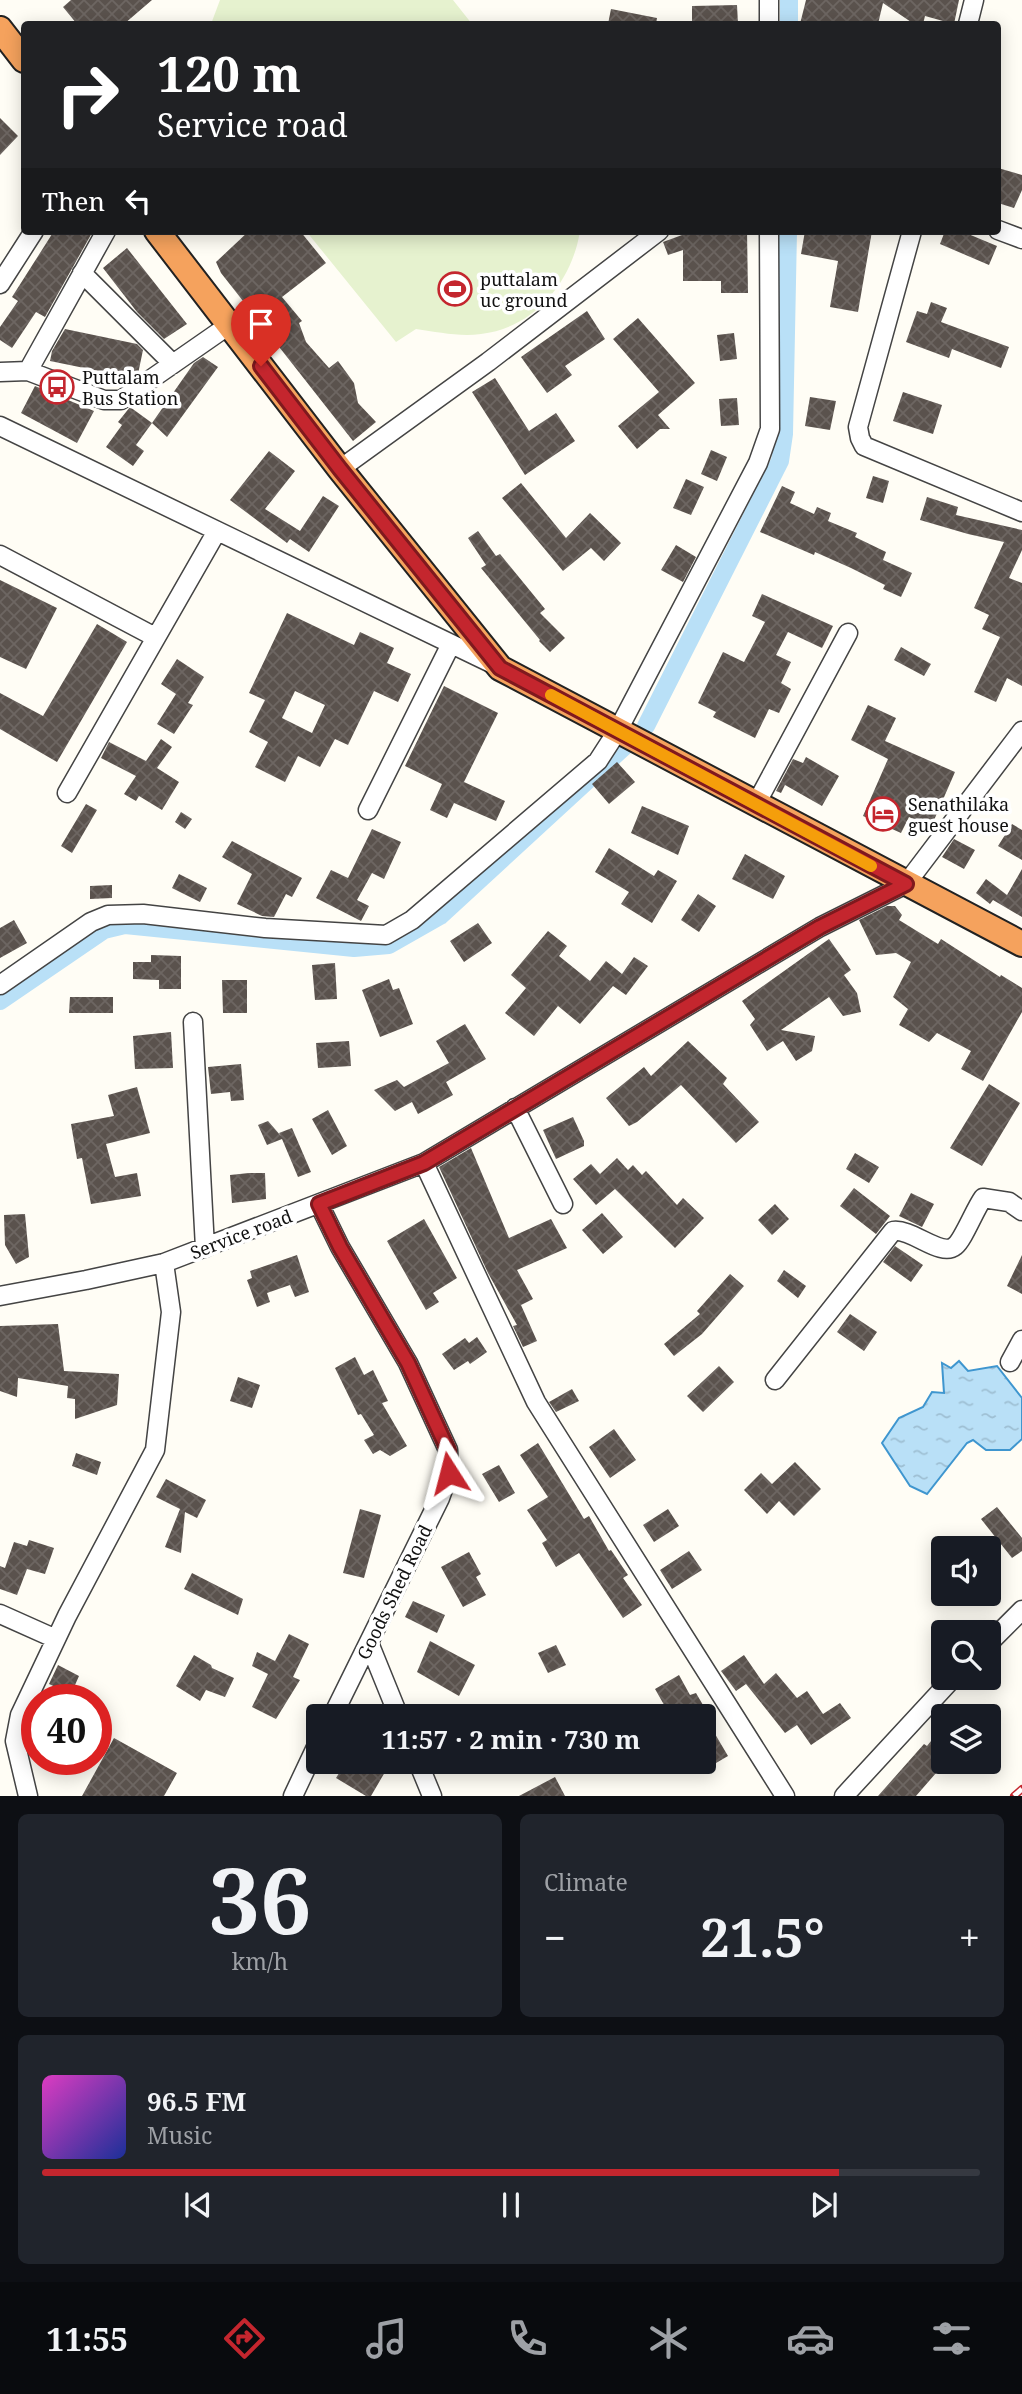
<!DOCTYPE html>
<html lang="en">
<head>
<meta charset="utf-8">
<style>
	body { margin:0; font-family:"Noto Serif",serif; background:#20242c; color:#f1f3f6; height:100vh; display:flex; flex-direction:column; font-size:26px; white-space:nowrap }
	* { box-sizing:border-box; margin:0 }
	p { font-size:23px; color:#9ea1a6 }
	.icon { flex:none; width:38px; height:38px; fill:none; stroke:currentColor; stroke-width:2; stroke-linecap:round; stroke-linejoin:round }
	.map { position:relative; height:1796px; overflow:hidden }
	.details { display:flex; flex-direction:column; gap:18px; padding:18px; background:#0d0f14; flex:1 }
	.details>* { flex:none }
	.hud { position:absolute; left:21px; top:21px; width:980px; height:214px; border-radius:7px; box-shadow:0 4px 18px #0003; background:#202124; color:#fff; overflow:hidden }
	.buttons { position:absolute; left:931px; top:1536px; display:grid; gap:14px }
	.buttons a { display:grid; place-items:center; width:70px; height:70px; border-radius:7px; background:#171b24; box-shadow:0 4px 18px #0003; font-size:35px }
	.speed { position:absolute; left:21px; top:1684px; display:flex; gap:14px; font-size:35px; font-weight:700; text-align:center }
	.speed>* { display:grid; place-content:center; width:91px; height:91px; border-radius:50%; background:#171b24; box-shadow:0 4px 18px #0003; line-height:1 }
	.speed .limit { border:10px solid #d22; background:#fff; color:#111 }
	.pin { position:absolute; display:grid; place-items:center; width:60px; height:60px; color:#fff; margin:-72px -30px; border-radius:50% 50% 50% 0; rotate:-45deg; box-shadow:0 0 7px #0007 }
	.pin .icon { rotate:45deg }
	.me { position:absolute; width:77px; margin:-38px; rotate:351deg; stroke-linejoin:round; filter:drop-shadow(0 0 5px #0008) }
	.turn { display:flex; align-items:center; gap:24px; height:147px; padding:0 21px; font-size:32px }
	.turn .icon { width:91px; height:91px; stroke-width:2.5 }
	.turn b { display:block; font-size:49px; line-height:60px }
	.then { display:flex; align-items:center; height:66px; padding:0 21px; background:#0003; gap:14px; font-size:26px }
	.big { font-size:52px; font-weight:700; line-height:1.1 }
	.details .widget { flex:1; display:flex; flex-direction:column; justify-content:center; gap:10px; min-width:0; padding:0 24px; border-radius:10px; background:#20242c }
	.details .dial { align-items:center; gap:0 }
	.dial b { font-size:91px; line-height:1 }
	.song { display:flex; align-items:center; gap:21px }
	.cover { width:84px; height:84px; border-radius:10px; background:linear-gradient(135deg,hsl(310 70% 55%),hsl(230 70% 35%)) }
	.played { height:7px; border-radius:4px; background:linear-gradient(90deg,#c4262e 85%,#363941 85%) }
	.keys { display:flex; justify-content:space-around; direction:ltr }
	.heat { display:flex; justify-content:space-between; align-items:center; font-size:38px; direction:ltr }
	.details .tiles { flex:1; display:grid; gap:18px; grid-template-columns:1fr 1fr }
	.widget:last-child { grid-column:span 2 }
	.trip { position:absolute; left:306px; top:1704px; width:410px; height:70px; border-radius:7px; background:#171b24; box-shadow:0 4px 18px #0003; font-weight:700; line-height:70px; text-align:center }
	.dock { display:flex; height:112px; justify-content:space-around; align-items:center; background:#090b0e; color:#9ea1a6 }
	.dock .icon { width:49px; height:49px }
	.dock .current { color:#c4262e }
	.dock b { font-size:32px; color:#f1f3f6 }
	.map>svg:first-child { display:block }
</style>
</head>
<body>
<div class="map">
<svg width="1022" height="1796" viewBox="0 0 1022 1796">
	<defs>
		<pattern id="water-ripples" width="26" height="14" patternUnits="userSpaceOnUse" patternTransform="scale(1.75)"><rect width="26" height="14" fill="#b9e0f7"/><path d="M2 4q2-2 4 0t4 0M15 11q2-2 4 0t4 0" fill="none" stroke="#9ebfd3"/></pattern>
		<pattern id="building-cross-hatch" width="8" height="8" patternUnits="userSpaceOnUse" patternTransform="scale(1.75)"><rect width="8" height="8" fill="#5a524d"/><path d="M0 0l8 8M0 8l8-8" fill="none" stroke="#6d6662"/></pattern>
	</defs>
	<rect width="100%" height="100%" fill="#fffdf5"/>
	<!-- pitch -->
	<path fill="#e6f2cf" d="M220 0H453L472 24H211Z
		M306 231H580C572 282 534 328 481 334 459 337 438 332 416 329L396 342Z"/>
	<!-- water -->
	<path fill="url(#water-ripples)" stroke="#3f96cf" stroke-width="2" d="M959 1361 968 1371 997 1366 1022 1398V1439L1010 1450H986L973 1440 967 1443 927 1494 910 1486 882 1443 899 1418 923 1407 932 1392 944 1393 942 1363 951 1368Z"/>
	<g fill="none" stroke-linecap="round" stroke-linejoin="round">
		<!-- canal -->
		<path stroke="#b9e0f7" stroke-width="18" d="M789 24V0
			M646 726 780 461 784 434 788 231
			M0 1001 104 930 125 925 354 948 389 945 440 916 625 746"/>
	</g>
	<!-- building -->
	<path fill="url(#building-cross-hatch)" fill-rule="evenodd" d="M71 0H152L124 24H77L63 7Z
		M806 0H959L954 24 925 16 923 24H914L883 3 878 24H800Z
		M737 5 738 24H692V6Z
		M611 9 657 18 656 24H608Z
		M0 118 18 136 0 155Z
		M998 168 1022 175V190L1014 208 998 203Z
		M54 231H93L45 317 36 312 12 348 0 340V327L18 301 12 297Z
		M249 231H300L326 263 282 297 302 321 299 323 306 342 329 368 338 361 354 383 358 403 376 422 353 441 221 273 216 262Z
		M693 231H747L748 293H721V281H683V250L668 255 663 242Z
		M805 231H872L858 312 830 307 838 261 801 254Z
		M945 231H961L997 246 989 265 940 244Z
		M127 248 187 324 164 339 137 312 103 268Z
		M931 302 947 308 941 322 1009 347 1001 368 952 349 949 358 906 342 917 311 927 314Z
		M587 311 605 339 565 366 572 375 547 393 521 357Z
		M638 318 695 383 658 415 670 429H660L637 449 618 426 659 392 613 339Z
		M65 329 137 344 143 350 138 374 133 378 50 361 52 351Z
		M734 333 737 359 720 361 717 335Z
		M203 357 218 367 167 437 152 423 194 363Z
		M495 378 529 431 556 413 575 441 525 475 472 392Z
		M35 386 94 411 77 443 21 413Z
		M903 392 942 405 933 434 893 421Z
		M810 397 836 401 830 430 805 426Z
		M737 398 739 425 721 426 719 399Z
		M130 407 152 423 136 445 144 451 133 466 106 447 122 425 118 422Z
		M711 450 727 457 717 481 701 474Z
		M269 451 295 471 265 509 300 531 323 496 339 506 309 552 290 539 287 543 230 500Z
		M873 476 889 481 883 503 866 498Z
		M686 479 704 487 691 515 673 508Z
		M521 483 566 538 590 513 621 543 604 561 591 548 563 571 502 498Z
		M782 486 795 492 790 503 814 514 817 507 831 513 828 521 857 533 855 537 886 552 883 560 912 573 901 597 883 589 885 585 851 568 815 552 814 555 760 532Z
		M927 497 958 507 956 515 1022 530V550L1009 578 1022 583V686L1007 678 996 702 974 692 1000 637 982 629 989 615 974 608 1004 542 968 534 920 520Z
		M478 531 496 556 500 554 545 609 540 613 565 638 550 652 539 641 540 640 481 568 486 565 468 538Z
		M676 545 696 557 683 582 661 570Z
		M0 580 57 608 26 669 0 657Z
		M762 594 833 626 822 648 788 632 776 655 791 662 781 683 791 689 779 713 769 709 755 738 713 717 716 712 698 703 723 652 744 662 765 622 752 616Z
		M287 613 354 645 360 632 394 648 387 663 411 674 398 702 374 691 348 745 335 739 320 767 298 756 285 782 255 767 268 742 249 732 265 700 249 693ZM295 691 325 705 312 733 282 718Z
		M97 624 127 642 57 762 0 729V693L43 716Z
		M901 647 931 664 924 676 894 660Z
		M177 659 204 677 188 703 193 705 174 734 157 724 176 694 161 684Z
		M444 686 498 713 464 782 505 801 496 821 454 803 447 818 430 810 442 784 405 766Z
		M868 705 896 718 885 741 955 772 931 827 909 817 901 833 863 816 888 759 851 740Z
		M161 739 172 747 157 768 179 782 162 810 139 796 136 801 124 794 136 776 101 758 109 742 146 761Z
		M806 757 839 776 822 806 785 785 781 793 776 791 793 759 803 763Z
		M617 762 635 782 609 804 592 784Z
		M86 804 97 810 72 853 61 846Z
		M642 806 689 826 678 855 631 833Z
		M181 812 192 819 185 829 175 822Z
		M1012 824 1022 830V860L998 846Z
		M372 829 401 842 384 879 372 873 357 900 369 906 361 921 316 898 331 870 348 878Z
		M954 839 975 850 964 869 942 857Z
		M232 841 302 878 292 897 286 894 274 917 262 916 237 904 252 874 222 857Z
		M609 848 654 876 658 870 677 881 652 923 621 904 629 892 595 872Z
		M745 854 785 876 773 899 732 879Z
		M1022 869V917L993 900 990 904 976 893 986 879 1007 895Z
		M179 874 207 888 200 902 172 888Z
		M112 885V898L90 899V886Z
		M698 894 716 906 699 932 681 920Z
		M887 906H895L902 915 899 920 938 944 941 939 1000 977 1001 975 1022 988V1012L983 1081 961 1069 971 1051 937 1033 929 1042 899 1025 908 1009 893 997 911 962 896 953 876 955 859 920Z
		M14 920 27 943 0 958V928Z
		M478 923 492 943 464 962 450 941Z
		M548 931 567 946 559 956 590 981 606 961 622 974 634 957 648 966 626 995 613 986 580 1024 558 1006 534 1036 505 1013 526 988 511 975Z
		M829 939 851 970 844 975 857 993 861 1012 843 1016 829 997 781 1030 815 1036 812 1051 796 1061 783 1041 767 1051 750 1025 755 1019 742 1001Z
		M151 955 181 956V989H159V980L133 979V962H151Z
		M335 963 337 999 315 1000 312 965Z
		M389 979 393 990 399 988 413 1024 380 1037 362 990Z
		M222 980H247V1013H223Z
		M70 997H113V1013H69Z
		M465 1024 486 1059 446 1082 453 1095 418 1114 412 1102 395 1111 374 1090 397 1080 404 1087 449 1063 436 1041Z
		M171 1032 173 1068 135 1069 133 1036Z
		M349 1041 351 1066 318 1068 316 1043Z
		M688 1041 727 1078 723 1084 759 1122 736 1143 681 1085 637 1122 629 1126 606 1098 644 1067 651 1076Z
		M241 1064 244 1100 231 1101 230 1092 211 1094 208 1067Z
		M989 1084 1020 1103 982 1166 950 1148Z
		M137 1087 150 1133 106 1144 115 1177 137 1173 141 1196 91 1204 82 1158 77 1159 71 1124 114 1116 108 1095Z
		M328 1110 347 1146 332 1155 312 1119Z
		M573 1117 584 1141V1146L556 1159 543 1130Z
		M268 1121 281 1136 279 1133 292 1128 311 1172 298 1177 282 1139 267 1145 258 1125Z
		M471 1148 509 1238 551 1219 567 1248 517 1270 533 1299 521 1305 537 1341 523 1347 513 1326 517 1325 488 1273 439 1167Z
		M855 1153 879 1167 869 1183 846 1169Z
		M617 1158 628 1170 633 1165 642 1175 646 1171 677 1205 683 1198 704 1218 675 1248 615 1189 596 1205 573 1179 591 1164 600 1174Z
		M249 1173H265L266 1199 232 1203 230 1175Z
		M854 1188 890 1216 876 1234 840 1206Z
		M911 1193 934 1204 922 1227 899 1216Z
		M775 1204 789 1219 772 1235 758 1220Z
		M602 1213 623 1237 603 1254 582 1230Z
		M25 1214 29 1257 16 1264 5 1245 4 1215Z
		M424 1219 457 1278 433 1293 439 1302 426 1310 387 1241Z
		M895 1246 923 1265 911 1282 883 1262Z
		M297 1255 309 1292 295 1297 290 1285 267 1293 270 1302 257 1307 247 1280 252 1278 250 1271Z
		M1022 1255V1294L1007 1286Z
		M784 1270 806 1286 798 1298 777 1281Z
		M730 1274 744 1286 702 1334 674 1356 664 1344 700 1314 697 1311Z
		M850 1314 877 1332 864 1351 837 1332Z
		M58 1324 64 1371 119 1374 117 1405 75 1419V1399L67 1398 68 1386 18 1378 17 1397 0 1391V1326Z
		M477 1337 487 1352 470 1364 468 1361 454 1370 442 1354 465 1338 469 1343Z
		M355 1357 364 1375 373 1370 388 1401 382 1403 407 1446 390 1456 380 1450 373 1454 364 1440 374 1435 361 1414 358 1415 335 1368Z
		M719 1366 734 1382 703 1412 687 1396Z
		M238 1377 260 1385 252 1408 230 1401Z
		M572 1389 579 1401 556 1412 549 1402Z
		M614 1429 636 1460 610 1478 589 1447Z
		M538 1443 584 1519 589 1516 609 1551 611 1550 628 1575 623 1578 642 1605 623 1618 579 1553 556 1567 542 1543 547 1540 527 1510 548 1497 520 1455Z
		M76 1453 101 1462 97 1475 72 1466Z
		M795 1462 821 1489 794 1516 779 1501 767 1514 744 1490 761 1473 772 1484Z
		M499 1465 515 1493 499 1502 482 1474Z
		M166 1479 206 1500 197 1518 185 1512 181 1553 165 1547 180 1509 156 1497Z
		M997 1507 1022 1538V1551L1012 1558 981 1519Z
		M360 1509 381 1515 364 1578 343 1573Z
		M668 1509 679 1526 654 1542 643 1525Z
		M29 1540 54 1548 45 1574 27 1569 17 1595 0 1589V1566L5 1568 14 1542 27 1546Z
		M689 1551 702 1570 672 1589 660 1570Z
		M469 1552 481 1574 476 1577 486 1595 463 1607 441 1567Z
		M192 1573 243 1599 238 1615 184 1589Z
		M413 1601 445 1615 437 1633 405 1617Z
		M289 1634 309 1644 293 1677 300 1680 276 1719 252 1707 268 1674 252 1666 257 1652 275 1661Z
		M430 1641 475 1665 459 1696 417 1672Z
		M556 1645 566 1665 548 1673 538 1653Z
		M194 1655 211 1665 212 1668 234 1678 225 1697 206 1690 200 1701 176 1686Z
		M744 1655 764 1684 776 1673 797 1698 807 1691 823 1714 840 1703 851 1718 811 1745 797 1725 785 1733 746 1684 736 1691 721 1671Z
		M58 1665 79 1676 71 1694 49 1684Z
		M679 1675 690 1695 696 1693 710 1717H705L728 1756 704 1770V1717H671L655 1689Z
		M943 1726V1765L916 1796H878L924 1744 927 1746Z
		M114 1738 177 1773 164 1796H82Z
		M346 1762H368L385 1772 371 1796H366L336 1778Z
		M555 1777 565 1796H519Z"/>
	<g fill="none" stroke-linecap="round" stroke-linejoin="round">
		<defs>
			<path id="minor" d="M769 0V24
				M968 24 974 0
				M998 230 1022 239
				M912 231 858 427 860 438 864 446 1022 512
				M82 273 173 364
				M0 284 34 231
				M28 371 106 231
				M0 372 28 371 104 400H121L229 325
				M0 426 495 665
				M340 469 488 362 659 231
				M0 555 155 637
				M67 793 217 531
				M756 804 848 633
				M368 810 451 644
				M0 985 91 922 108 915 143 914 265 928 386 935 412 920 598 761 618 730 758 463 770 429 769 231
				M193 1022 205 1248
				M515 1108 563 1204
				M424 1163 536 1402 785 1796
				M319 1204 340 1247 408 1363 448 1450 449 1473 440 1498 332 1717
				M0 1296 86 1280 164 1263 424 1163 820 927 906 884 1022 731
				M1010 1362 1022 1340
				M775 1380 893 1231C912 1228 941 1258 955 1246 963 1240 975 1209 983 1198L1009 1202 1022 1211
				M0 1614 56 1639
				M369 1643 399 1717
				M989 1643 1022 1610
				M418 1762 432 1796
				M28 1796 15 1741 20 1715 67 1616 155 1450 171 1312 164 1263
				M293 1796 318 1743
				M844 1796 953 1678"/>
			<path id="highway" d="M0 29 24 60
				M157 231 340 469 500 668 1022 944"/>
		</defs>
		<!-- minor casing -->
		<use href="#minor" stroke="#444" stroke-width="21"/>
		<!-- highway casing -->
		<use href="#highway" stroke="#222" stroke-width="28"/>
		<!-- minor -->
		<use href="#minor" stroke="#fff" stroke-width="18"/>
		<!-- highway -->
		<use href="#highway" stroke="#f5a25d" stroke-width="24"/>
		<defs>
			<path id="rail" d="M1014 1796 1022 1789"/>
		</defs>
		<!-- rail casing -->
		<use href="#rail" stroke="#c4262e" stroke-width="8"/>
		<!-- rail -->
		<use href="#rail" stroke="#fff" stroke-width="5" stroke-dasharray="16" stroke-linecap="butt"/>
	</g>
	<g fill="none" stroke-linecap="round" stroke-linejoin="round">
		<defs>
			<path id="route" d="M261 366 340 469 500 668 906 884 820 927 424 1163 319 1204 340 1247 408 1363 448 1450 449 1473"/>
		</defs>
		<!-- route casing -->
		<use href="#route" stroke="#7f191e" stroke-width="18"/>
		<!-- route -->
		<use href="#route" stroke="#c4262e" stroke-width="12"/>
		<!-- slow -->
		<path stroke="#f59e0b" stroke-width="12" d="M551 695 871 866"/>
	</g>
	<!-- icons -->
	<defs>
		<symbol id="stadium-ring" viewBox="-11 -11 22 22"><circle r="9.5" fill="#fff" stroke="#c4262e" stroke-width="1.5"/><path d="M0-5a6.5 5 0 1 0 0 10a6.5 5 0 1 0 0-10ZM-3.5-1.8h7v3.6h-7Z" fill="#c4262e"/></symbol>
		<symbol id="bus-ring" viewBox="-11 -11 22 22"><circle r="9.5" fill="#fff" stroke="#c4262e" stroke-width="1.5"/><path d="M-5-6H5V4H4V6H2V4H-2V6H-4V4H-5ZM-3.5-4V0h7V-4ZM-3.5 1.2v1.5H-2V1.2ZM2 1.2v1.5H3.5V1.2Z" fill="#c4262e"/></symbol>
		<symbol id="hotel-ring" viewBox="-11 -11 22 22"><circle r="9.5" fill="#fff" stroke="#c4262e" stroke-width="1.5"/><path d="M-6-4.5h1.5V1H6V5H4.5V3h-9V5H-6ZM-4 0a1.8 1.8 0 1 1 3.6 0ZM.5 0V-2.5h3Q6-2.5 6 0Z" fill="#c4262e"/></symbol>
	</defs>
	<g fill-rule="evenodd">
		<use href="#stadium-ring" x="436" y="270" width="38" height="38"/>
		<use href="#bus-ring" x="38" y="368" width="38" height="38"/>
		<use href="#hotel-ring" x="864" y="795" width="38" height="38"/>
	</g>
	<g text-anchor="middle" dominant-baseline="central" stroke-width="7" stroke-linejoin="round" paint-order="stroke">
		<!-- poi labels -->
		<g font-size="18" fill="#111" stroke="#fff" text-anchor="start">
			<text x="480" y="279">puttalam<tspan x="480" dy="21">uc ground</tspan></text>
			<text x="82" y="377">Puttalam<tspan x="82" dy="21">Bus Station</tspan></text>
			<text x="908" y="804">Senathilaka<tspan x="908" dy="21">guest house</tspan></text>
		</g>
		<!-- street labels -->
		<g font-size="18" fill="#111" stroke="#fff">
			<text transform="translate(241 1234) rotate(-21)">Service road</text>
			<text transform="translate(394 1592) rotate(-64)">Goods Shed Road</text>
		</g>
	</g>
</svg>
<div class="buttons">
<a><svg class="icon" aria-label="sound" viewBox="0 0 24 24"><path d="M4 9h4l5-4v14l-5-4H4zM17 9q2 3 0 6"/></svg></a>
<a><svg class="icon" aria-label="search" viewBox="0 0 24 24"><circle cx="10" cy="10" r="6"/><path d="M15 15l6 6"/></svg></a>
<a><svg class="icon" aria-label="layers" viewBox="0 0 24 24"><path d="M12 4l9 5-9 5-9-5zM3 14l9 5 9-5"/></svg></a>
</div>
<div class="speed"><div class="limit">40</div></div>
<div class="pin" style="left:261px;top:366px;background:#d93025"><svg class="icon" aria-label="arrive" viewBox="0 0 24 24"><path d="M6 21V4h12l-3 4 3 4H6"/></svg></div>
<svg class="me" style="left:449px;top:1473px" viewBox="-20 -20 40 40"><path d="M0-17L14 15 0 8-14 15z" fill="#c4262e" stroke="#fff" stroke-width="4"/></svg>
<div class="trip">11:57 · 2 min · 730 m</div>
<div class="hud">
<div class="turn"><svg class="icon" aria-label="right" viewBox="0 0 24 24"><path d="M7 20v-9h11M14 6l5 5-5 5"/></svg><div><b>120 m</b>Service road</div></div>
<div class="then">Then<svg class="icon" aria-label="left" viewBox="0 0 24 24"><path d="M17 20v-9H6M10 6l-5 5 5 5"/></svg></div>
</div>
</div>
<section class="details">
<div class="tiles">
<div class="widget dial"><b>36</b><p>km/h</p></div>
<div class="widget"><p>Climate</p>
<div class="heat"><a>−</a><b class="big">21.5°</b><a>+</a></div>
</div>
<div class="widget">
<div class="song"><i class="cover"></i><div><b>96.5 FM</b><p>Music</p></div></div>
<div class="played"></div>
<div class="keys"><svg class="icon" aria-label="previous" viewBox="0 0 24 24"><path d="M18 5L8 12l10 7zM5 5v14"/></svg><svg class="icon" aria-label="pause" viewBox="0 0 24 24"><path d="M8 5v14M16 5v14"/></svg><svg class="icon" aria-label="next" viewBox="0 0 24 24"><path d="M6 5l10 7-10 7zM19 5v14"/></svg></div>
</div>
</div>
</section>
<nav class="dock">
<b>11:55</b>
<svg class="icon current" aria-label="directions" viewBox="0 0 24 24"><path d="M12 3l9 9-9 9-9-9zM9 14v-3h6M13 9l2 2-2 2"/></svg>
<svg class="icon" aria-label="music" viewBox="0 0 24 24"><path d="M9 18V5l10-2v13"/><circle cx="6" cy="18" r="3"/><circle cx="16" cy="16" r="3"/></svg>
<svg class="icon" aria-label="phone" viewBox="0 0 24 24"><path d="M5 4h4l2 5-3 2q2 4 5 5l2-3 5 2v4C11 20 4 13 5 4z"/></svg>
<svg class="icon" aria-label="climate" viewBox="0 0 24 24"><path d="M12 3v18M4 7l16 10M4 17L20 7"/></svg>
<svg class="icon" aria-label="car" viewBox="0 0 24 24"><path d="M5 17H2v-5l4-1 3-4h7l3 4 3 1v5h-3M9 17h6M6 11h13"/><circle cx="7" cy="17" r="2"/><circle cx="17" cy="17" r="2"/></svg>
<svg class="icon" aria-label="filters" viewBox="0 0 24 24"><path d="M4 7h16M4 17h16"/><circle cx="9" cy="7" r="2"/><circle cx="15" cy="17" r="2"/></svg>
</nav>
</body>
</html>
